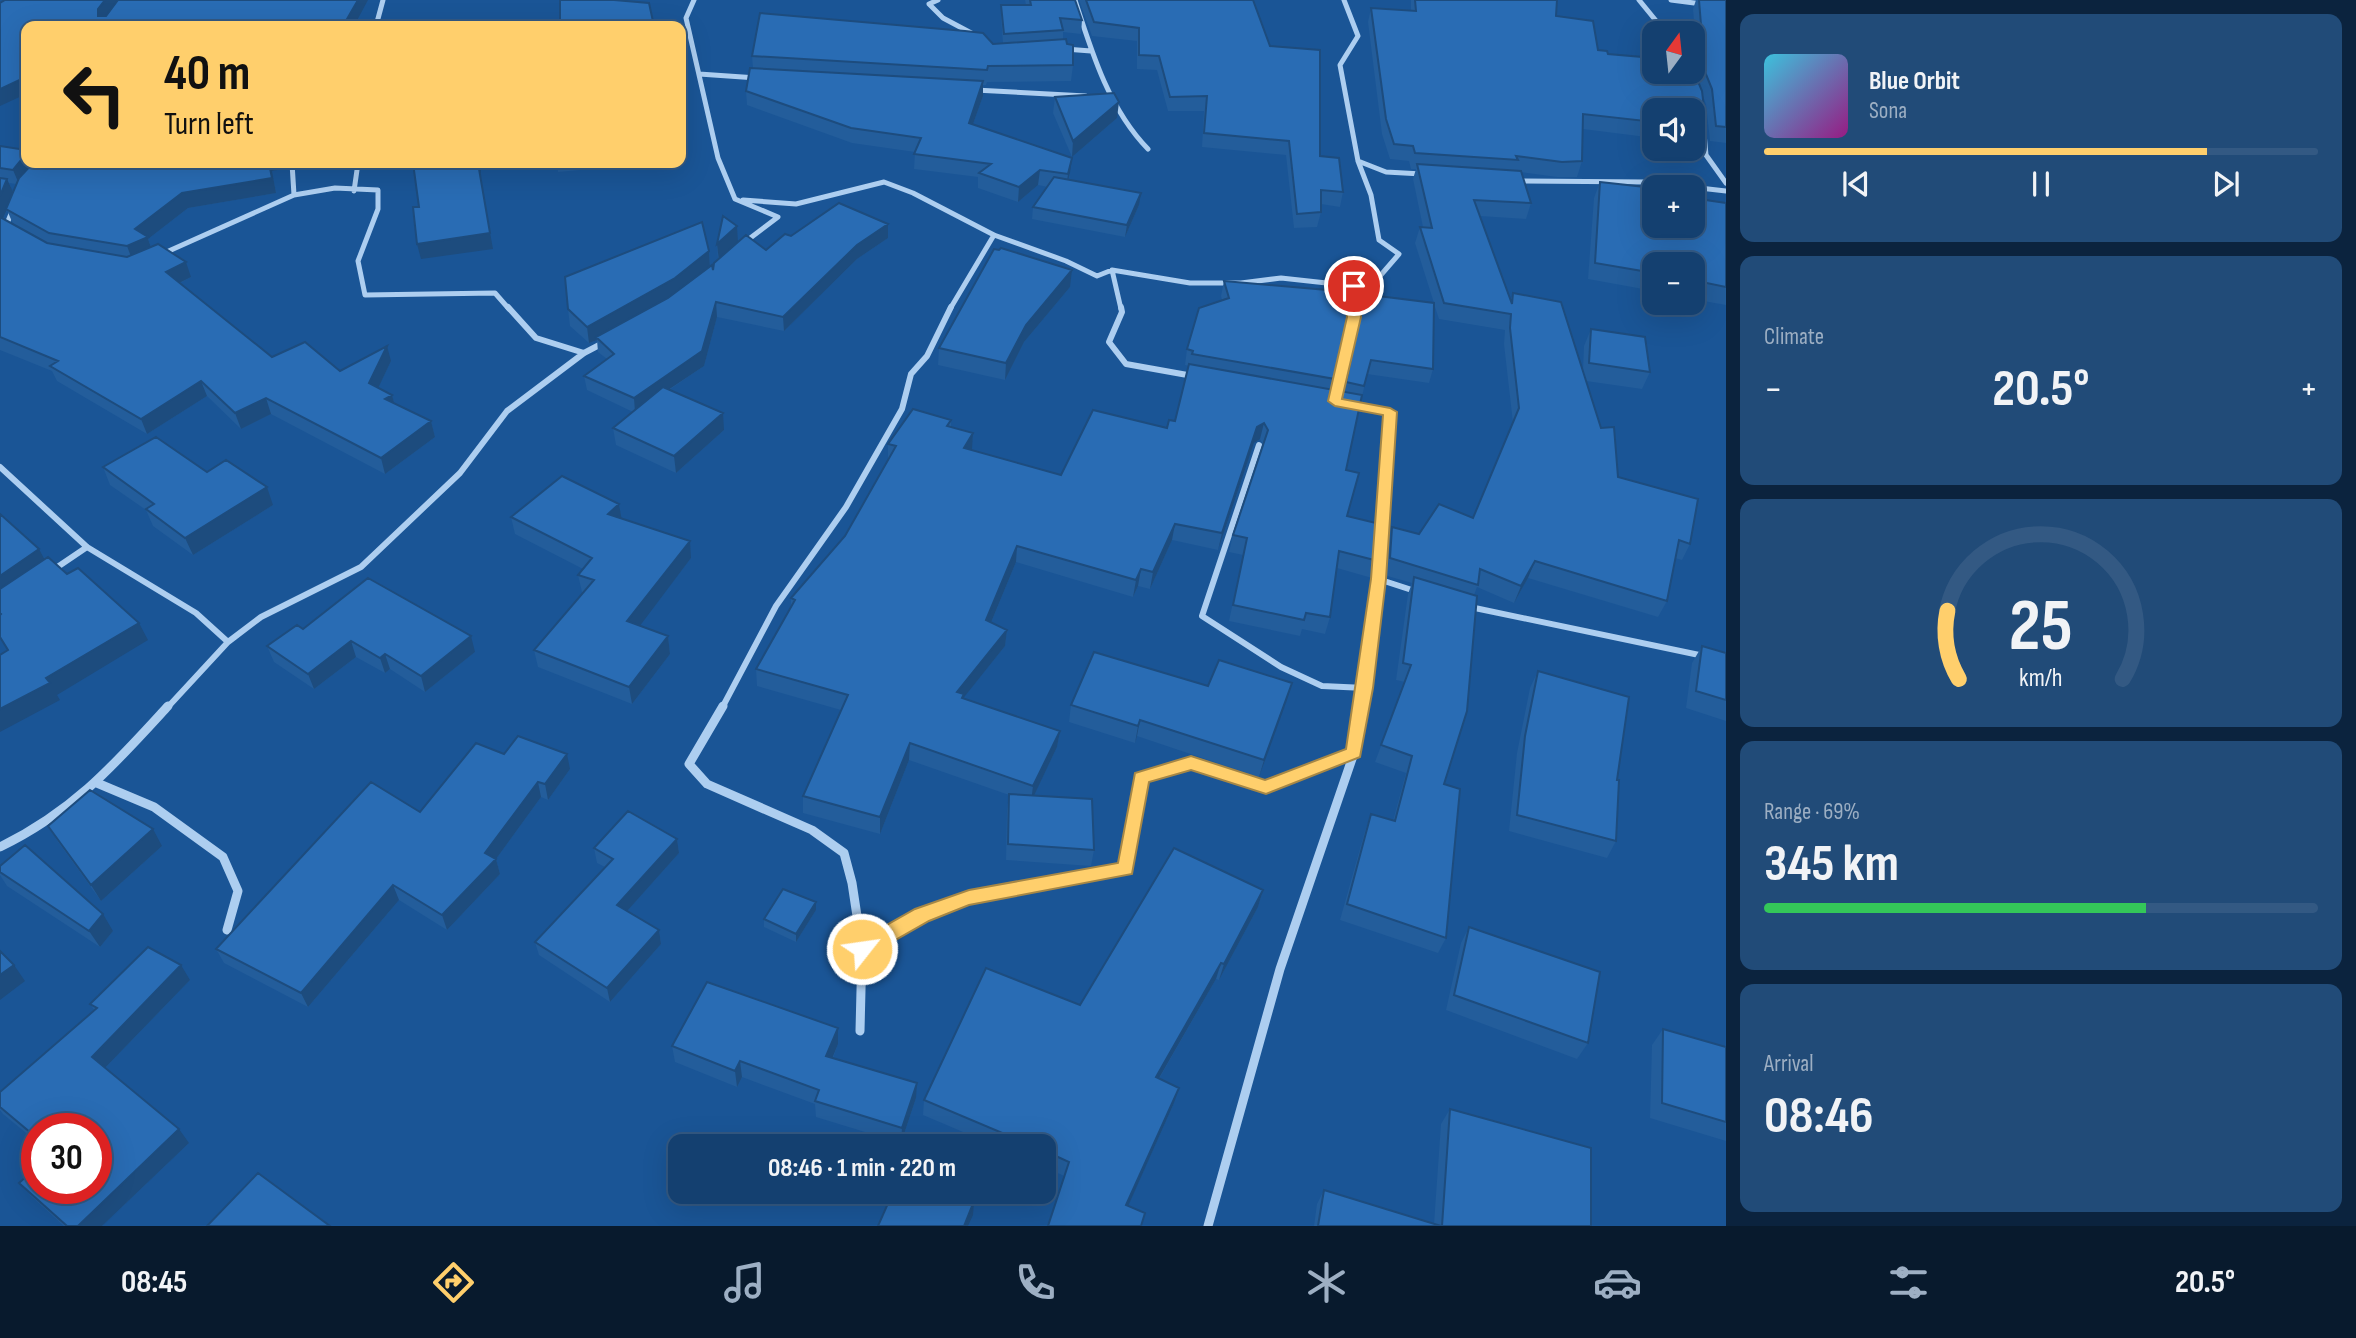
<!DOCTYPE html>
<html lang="en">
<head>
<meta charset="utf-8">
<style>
	body { margin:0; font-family:"Sofia Sans Condensed",sans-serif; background:#214b78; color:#f1f3f6; height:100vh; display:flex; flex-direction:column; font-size:26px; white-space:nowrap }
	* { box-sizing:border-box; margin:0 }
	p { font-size:23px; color:#9dafc3 }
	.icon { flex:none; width:38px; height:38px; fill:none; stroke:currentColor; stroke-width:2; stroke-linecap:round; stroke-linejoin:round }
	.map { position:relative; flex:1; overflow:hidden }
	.sheet { display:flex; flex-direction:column; gap:14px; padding:14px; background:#0b233e; width:630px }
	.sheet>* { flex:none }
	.top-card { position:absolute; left:21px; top:21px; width:665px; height:147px; border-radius:14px; box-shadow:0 7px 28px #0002,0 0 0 2px #335983; background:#ffcf6c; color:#111; overflow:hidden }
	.needle { width:46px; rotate:15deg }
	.controls { position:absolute; left:1642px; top:21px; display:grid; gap:14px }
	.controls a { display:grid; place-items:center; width:63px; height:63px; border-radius:14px; background:#144070; box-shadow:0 7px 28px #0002,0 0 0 2px #335983; font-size:35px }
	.speed { position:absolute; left:21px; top:1113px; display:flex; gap:14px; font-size:35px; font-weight:700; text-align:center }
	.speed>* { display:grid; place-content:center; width:91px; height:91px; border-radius:50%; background:#144070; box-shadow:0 7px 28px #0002,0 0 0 2px #335983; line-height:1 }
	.speed .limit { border:10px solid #d22; background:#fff; color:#111 }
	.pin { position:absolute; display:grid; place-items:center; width:60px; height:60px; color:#fff; margin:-30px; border:4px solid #fff; border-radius:50%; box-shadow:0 2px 7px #0007 }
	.me { position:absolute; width:77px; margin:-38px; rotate:60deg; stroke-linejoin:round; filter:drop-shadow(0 0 5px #0008) }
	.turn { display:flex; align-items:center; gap:24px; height:147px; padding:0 28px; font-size:32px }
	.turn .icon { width:91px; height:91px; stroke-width:2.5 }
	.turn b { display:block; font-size:49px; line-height:60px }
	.big { font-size:52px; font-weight:700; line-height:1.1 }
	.sheet .widget { flex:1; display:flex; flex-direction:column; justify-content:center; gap:10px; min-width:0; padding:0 24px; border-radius:14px; background:#214b78 }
	.sheet .dial { align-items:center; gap:0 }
	.dial svg { height:182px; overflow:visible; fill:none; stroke:#335983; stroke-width:7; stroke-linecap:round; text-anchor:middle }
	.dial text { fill:#f1f3f6; stroke:none }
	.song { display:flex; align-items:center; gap:21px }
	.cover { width:84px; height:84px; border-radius:10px; background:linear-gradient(135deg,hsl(190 70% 55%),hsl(310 70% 35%)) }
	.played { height:7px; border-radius:4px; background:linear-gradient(90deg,#ffcf6c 80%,#335983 80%) }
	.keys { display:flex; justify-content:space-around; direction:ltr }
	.heat { display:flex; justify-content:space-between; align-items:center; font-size:38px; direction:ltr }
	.charge { height:10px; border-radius:5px; background:linear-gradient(90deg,#34c759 69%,#335983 0) }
	.trip { position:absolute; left:668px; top:1134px; width:388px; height:70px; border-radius:14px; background:#144070; box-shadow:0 7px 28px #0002,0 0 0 2px #335983; font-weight:700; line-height:70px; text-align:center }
	.dock { display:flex; height:112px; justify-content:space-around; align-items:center; background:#081a2d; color:#9dafc3 }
	.dock .icon { width:49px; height:49px }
	.dock .current { color:#ffcf6c }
	.dock b { font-size:32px; color:#f1f3f6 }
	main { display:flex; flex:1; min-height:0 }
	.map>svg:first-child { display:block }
</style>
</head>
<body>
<main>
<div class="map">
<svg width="1726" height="1226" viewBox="0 0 1726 1226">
	<rect width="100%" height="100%" fill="#1a5596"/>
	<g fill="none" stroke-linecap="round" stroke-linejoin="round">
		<!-- street-far2 -->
		<path stroke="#adcef0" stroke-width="5" d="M694 0 686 18 718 158 735 199 778 217 745 242
			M938 0 929 4 943 18 975 35
			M1075 0C1092 53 1109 109 1148 149
			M1344 0 1358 36 1340 65 1358 161 1371 195 1379 240 1399 254 1380 276 1354 286 1350 298 1352 309
			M1639 0 1666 33
			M1671 0 1702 4
			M376 26 383 0
			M1065 49 1091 51
			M699 74 757 78
			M975 90 1086 96
			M1703 122 1706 155 1726 183
			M1358 161 1386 172 1422 174
			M292 163 294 195
			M1518 181 1647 182 1726 191
			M354 191 358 163
			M743 200 796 204 884 182 913 193 994 235 1066 261 1097 276 1112 270 1121 309
			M0 232 6 226 13 209
			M162 254 294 195 335 188 378 190V209L358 261 365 295 495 293 509 309
			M1112 270 1190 283H1241L1281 278 1354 286
			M950 309 994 235"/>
		<!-- street-far1 -->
		<path stroke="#adcef0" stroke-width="6" d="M508 307 536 338 584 353
			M1121 307 1122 312 1109 342 1126 364 1193 376
			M1335 399 1354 317 1352 307
			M1351 405 1390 412 1378 579 1362 708
			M1259 445 1202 616 1281 667 1322 686 1365 688
			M0 467 87 547 196 613 228 642
			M53 570 87 547
			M1378 579 1418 592
			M1470 607 1704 656
			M167 708 228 642 261 617 361 567 460 473 507 411 584 353 605 342
			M722 708 776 606 846 507 902 409 911 374 927 356 951 307"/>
		<!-- street -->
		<path stroke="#adcef0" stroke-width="9" d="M723 706 689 764 707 784 812 830 844 853 852 883 862 949 860 1031
			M97 783 154 807 223 857 238 891 227 930
			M0 847C74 811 114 765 168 706
			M862 949 922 915 969 898 1126 869 1141 778 1191 763 1266 787 1354 753
			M1208 1226 1280 969 1354 753 1362 706"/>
	</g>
	<!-- wall -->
	<path fill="#235d9b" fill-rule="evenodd" d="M1025 0H1075L1082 20 1081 34 1063 32V39L1073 65 1071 81 987 82 986 85H983V96L973 124 1070 173 1069 180 1139 205 1125 237 1032 219 1033 207 1048 187 1038 185 1018 202 978 188V177L914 169 915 152 852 143 747 105 746 91 753 68 752 56 1003 43 1001 18V5H1026Z
		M1079 0H1253L1270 46 1320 156 1343 192 1340 207 1321 204V212L1317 227 1294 228 1286 155 1202 147 1204 111H1168L1157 70 1137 69V41L1092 36Z
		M1411 0H1557L1556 16 1598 50 1608 54 1696 76 1698 71 1693 9 1696 0H1726V143L1710 141 1706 104 1702 94 1706 125 1699 140 1692 139V110H1654V138L1583 129 1582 161 1577 177H1557L1521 172 1531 203 1526 219 1480 216 1511 300 1513 293 1583 370 1584 346 1591 329 1650 372 1642 389 1586 381 1601 428 1618 477 1690 544 1682 560 1675 558 1667 601 1658 617 1528 578 1514 603 1477 587 1474 595 1444 784 1446 938 1438 953 1340 920 1365 831 1371 814 1393 821 1406 773 1375 762 1405 682 1396 680 1408 594 1412 583 1384 575 1386 544 1392 527 1419 534 1473 518 1513 423 1504 344 1505 330 1439 319 1434 304 1433 369 1429 383 1367 374 1346 470 1347 516 1378 561 1372 578 1337 568 1330 617 1325 634 1302 629 1300 636 1229 621 1243 555 1229 552 1233 535 1263 445 1260 439 1254 443 1218 550 1172 540 1150 589 1138 586 1133 597 1016 562 991 623 1007 630 1005 646 963 698 1060 731 1057 747 1034 795 1094 850 1091 866 1006 860 1007 810 1009 795 909 760 880 834 803 813V796L841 710 757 686 756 669 791 608V598L845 536 888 461V444L951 420V427L973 433 971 450 1061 475 1167 428 1175 421 1189 366 1185 365 1187 349 1222 300 1221 296 1224 281 1335 379 1332 389 1343 391 1360 318 1358 309 1362 294 1434 303 1415 243 1420 227H1423L1413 179 1416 169H1411L1409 161 1390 159 1382 134 1368 22 1371 8 1411 10Z
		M1055 97 1117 118 1072 157 1053 113Z
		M0 146 26 163H287V168L272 171 276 193 188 208 148 239 151 247 191 277 180 283 272 357 340 371 391 361 378 388 392 395 394 403 431 421 435 437 385 474 271 414 241 429 207 396 147 434 57 381 52 371 0 350ZM9 183 16 184 13 193ZM7 210 13 224 3 219Z
		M557 163H626V166L558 172Z
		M1600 182 1654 226 1726 203V305L1692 299V264H1654V291L1588 279 1594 198Z
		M791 236 888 238 857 259 784 331 717 317 704 366 669 390 724 430 676 473 616 445 613 428 633 412 587 390 584 376 607 359 598 352 597 340 589 343 570 326 568 309 709 251 710 267 713 270 718 260 717 244 738 242 766 250Z
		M1070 287 1024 342 1005 380 938 365 939 348Z
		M103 467 207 472 273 505 193 555 153 526 146 510 110 485Z
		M619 504 621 518 691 558 639 626 668 636 670 654 632 704 538 667 534 650 584 593 582 592 578 575 583 569 515 534 511 517Z
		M303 629 475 652 425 692 390 669 385 673 356 657 314 689 274 662 267 646Z
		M1702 646 1726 653V721L1686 708 1692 663Z
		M1538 671 1616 841 1607 858 1509 831 1517 753 1530 688Z
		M1292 683 1287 700 1259 777 1137 736 1135 743 1069 722 1071 705Z
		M504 754 570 769 548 800 541 797 496 859 500 874 447 930 399 900 308 1007 224 963 216 949Z
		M48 826 162 846 101 901 58 842Z
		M677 839 679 853 627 911 659 930 661 944 610 1002 539 955 535 942 605 867 597 863 594 848Z
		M0 866 113 931 100 947 7 886 0 875Z
		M1263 890 1258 907 1219 980 1216 979 1159 1079 1179 1088 1174 1103 1128 1206 1045 1167V1146H996L923 1115 924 1100 1080 1005Z
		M816 910 796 942 764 927V919Z
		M1469 927 1588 1043 1577 1059 1446 1010 1461 943Z
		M190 980 105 1068 189 1143 102 1226H64L31 1196 19 1183 96 1188 37 1129V1142L3 1114 0 1110V1092L95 1011 90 1004Z
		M1663 1029 1726 1047V1141L1650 1118 1652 1045Z
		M838 1044 833 1058 916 1098 901 1143 816 1117 815 1104 742 1077 737 1087 675 1062 672 1046Z
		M1450 1109 1591 1226H1314L1317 1204 1324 1190 1434 1224 1441 1124Z"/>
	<!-- shaded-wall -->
	<path fill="#1d4c7e" d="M105 0H120L103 26 98 16V9Z
		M358 0H368L354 26H343Z
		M26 77V94L0 106V89Z
		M983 81V96L968 138 969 123Z
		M1119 102 1117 118 1072 157 1073 141Z
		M26 154V163H35L19 184 13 170Z
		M1072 158 1070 173 1066 189 1068 174Z
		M269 163H287V168L272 171 276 193 188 208 148 239 153 253 133 262 127 246 135 229 182 193Z
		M296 163H311V164L297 167Z
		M478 163H482L480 176 493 249 421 259 417 244Z
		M1040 170 1038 185 1018 202 1019 187Z
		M7 179 14 194 0 225V196Z
		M1141 193 1139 205 1125 237 1127 225Z
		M888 224V238L857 259 784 331 783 317 857 245Z
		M737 226 738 243 719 261 717 244Z
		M709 251 710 268 677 295 596 337 597 340 589 343 587 327Z
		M186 262 191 277 171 287 166 272Z
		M1072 270 1070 287 1024 342 1005 380 1006 363 1026 325Z
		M716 302 717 317 704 366 635 412 634 398Z
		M387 346 391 361 373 399 369 383Z
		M201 381 207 396 147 434 141 419Z
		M392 395 396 410 385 399Z
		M266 398 271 414 241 429 235 413Z
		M723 413 724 430 676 473 674 456Z
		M431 421 435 437 385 474 381 458Z
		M1264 423 1260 439 1254 443 1218 550 1222 533 1257 427Z
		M973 433 972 449 963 465 964 448Z
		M267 487 273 505 193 555 185 538Z
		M619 504 622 521 608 514Z
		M1175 524 1172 540 1150 589 1153 572Z
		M690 541 691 558 630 639 627 621Z
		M1017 546 1016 562 985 637 986 620Z
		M39 549 48 566 0 599V576Z
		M1535 561 1528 578 1514 603 1521 586Z
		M1141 569 1138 586 1133 597 1136 580Z
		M139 623 148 640 57 695 60 700 0 732V709L46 678Z
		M1007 630 1005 646 961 701 957 692Z
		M471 636 475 652 425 692 421 676Z
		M668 636 670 654 632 704 629 687Z
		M351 641 356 657 314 689 308 674Z
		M385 654 390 669 385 673 380 658Z
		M1292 683 1287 700 1259 777 1264 760Z
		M1140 720 1137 736 1135 743 1138 726Z
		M1060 731 1057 747 1031 802 1033 786Z
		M910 743 909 760 880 834V817Z
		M567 754 570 769 548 800 545 784Z
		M538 782 541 797 496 859 500 874 447 930 442 915 485 853Z
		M153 829 162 846 101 901 91 885Z
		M677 839 679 853 620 919 617 905Z
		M393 885 399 900 308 1007 301 993Z
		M1263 890 1258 907 1219 980 1224 964Z
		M816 902V910L796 942V934Z
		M103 914 113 931 100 947 89 931Z
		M659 930 661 944 610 1002 607 988Z
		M1221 963 1216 979 1151 1092 1156 1077Z
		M14 965 25 981 0 1000V975Z
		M181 965 190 980 102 1071 92 1057Z
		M838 1028V1044L827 1071 826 1056Z
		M740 1061 742 1077 737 1087 735 1071Z
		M917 1083 916 1098 901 1143 902 1128Z
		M1179 1088 1174 1103 1122 1220 1126 1205Z
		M179 1129 189 1143 102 1226H78Z
		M974 1201 973 1215 968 1226H964Z"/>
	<!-- building -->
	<path fill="#296cb4" stroke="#1d4c7e" stroke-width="2" d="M5 0H105L98 9V16H106L118 0H358L343 26H26V77L0 89V3Z
		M560 0H614L649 3 654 26H560Z
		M1030 0H1075L1082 20 1060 18 1063 30 1004 34 1001 5H1031Z
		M1086 0H1253L1270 46 1320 50V156L1339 158 1343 192 1321 190V212L1297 214 1289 141 1204 133 1207 96 1170 97 1159 56 1139 55V28L1094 22Z
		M1415 0H1557L1556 16 1593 21 1598 50 1607 51 1608 54 1654 58V72H1692V67L1702 91 1706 125 1692 123V110H1654V122L1583 114 1582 161 1562 162 1516 156 1518 160 1415 153 1413 146 1394 144 1386 119 1371 8 1416 11Z
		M1699 0H1726V127L1716 126 1712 89 1701 62H1704Z
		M760 13 965 31 983 33 993 44 1066 39 1067 44 1073 45V65L988 66 987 70 752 56Z
		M750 68 983 81 969 123 1072 158 1068 174 1040 170 1019 187 979 173 991 164 914 154 921 138 851 128 746 91Z
		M1114 93 1119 102 1073 141 1055 97Z
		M0 146 26 150V154L13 170 0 168Z
		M33 163H269L272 178 182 193 135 229 148 237 127 246 49 233 6 209 19 178Z
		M413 163H478L490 233 417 244 413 207H419Z
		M1417 164 1521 171 1531 203 1474 200 1512 304 1513 293 1561 302 1601 428 1614 427 1618 477 1698 499 1690 544 1679 540 1667 601 1535 561 1521 586 1480 569 1478 585 1390 558 1392 527 1419 534 1439 504 1473 518 1519 408 1510 328 1511 314 1444 303 1420 227 1432 228Z
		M1054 177 1141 193 1127 225 1033 207Z
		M0 178 7 179 0 196Z
		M1600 182 1654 188V226H1692V198L1726 203V287L1692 280V264H1654V273L1595 263Z
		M839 203 888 224 857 245 783 317 716 302 702 351 634 398 584 376 614 354 596 337 668 298 712 265 713 270 714 263 746 235 766 250 785 234 791 236Z
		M723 216 737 226 717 244Z
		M0 217 47 243 127 257 158 244 186 262 166 272 272 357 305 342 340 371 387 346 369 383 392 395 385 399 431 421 381 458 266 398 235 413 201 381 141 419 50 366 58 361 0 337Z
		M702 222 709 251 675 278 587 327 568 309 565 277Z
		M1001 248 1072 270 1026 325 1006 363 939 348 994 249 999 250Z
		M1224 281 1350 292 1352 302 1335 379 1192 354 1193 351 1187 349 1199 308 1229 298Z
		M1362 294 1434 303 1433 369 1371 360 1364 386 1346 382 1363 304Z
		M1591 329 1645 337 1650 372 1589 363Z
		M1189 364 1362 395 1346 470 1359 473 1347 516 1380 524 1378 561 1339 551 1330 617 1306 613 1304 620 1233 605 1247 538 1233 535 1268 430 1264 423 1257 427 1222 533 1175 524 1153 572 1141 569 1136 580 1017 546 986 620 1007 630 957 692 964 694 962 698 1060 731 1033 786 910 743 880 817 803 796 848 695 756 669 795 600 791 598 845 536 896 446 888 444 913 409 951 420 947 426 973 433 964 448 1061 475 1093 410 1167 428 1169 420 1175 421Z
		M663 387 723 413 674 456 613 428Z
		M156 437 207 472 226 460 267 487 185 538 146 509 154 504 103 467Z
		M562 476 619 504 608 514 690 541 627 621 668 636 629 687 534 650 594 580 578 575 592 558 511 517Z
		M0 514 39 549 0 576Z
		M48 557 67 574 78 568 139 623 46 678 50 683 0 709V655L8 650 0 637V615L1 614 0 613V589Z
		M1414 577 1477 596 1467 711 1444 784 1460 789 1446 938 1347 904 1371 814 1395 821 1412 756 1381 745 1411 665 1403 663Z
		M368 578 471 636 421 676 385 654 380 658 351 641 308 674 267 646 297 625 303 629Z
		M1702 646 1726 653V700L1696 691Z
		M1094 652 1208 686 1219 660 1292 683 1264 760 1140 720 1138 726 1071 705Z
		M1538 671 1629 697 1617 780H1619L1616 841 1517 815 1525 736Z
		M518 736 567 754 545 784 538 782 485 853 496 859 442 915 393 885 301 993 216 949 371 782 420 812 476 743 504 754Z
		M90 790 153 829 91 885 48 826Z
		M1009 794 1092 799 1094 850 1008 844Z
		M628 811 677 839 617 905 659 930 607 988 535 942 613 859 594 848Z
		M25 845 103 914 89 931 0 872V866Z
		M1174 848 1263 890 1224 964 1221 963 1156 1077 1179 1088 1126 1205 1145 1213 1141 1226H1048L1069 1162 1045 1151V1146H1033L924 1100 986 968 1080 1005Z
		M783 889 816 902 796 934 764 919Z
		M1469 927 1600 972 1588 1043 1454 995Z
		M148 947 181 965 92 1057 179 1129 78 1226H67L19 1183 37 1167V1188H96V1129H37V1138L0 1107V1092L97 1008 90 1004Z
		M0 951 14 965 0 975Z
		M707 982 838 1028 826 1056 917 1083 902 1128 815 1101 819 1090 740 1061 735 1071 672 1046Z
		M1663 1029 1726 1047V1122L1662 1103Z
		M1450 1109 1591 1148V1226H1442Z
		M258 1173 330 1226H207Z
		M1324 1190 1441 1226H1318Z
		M893 1192H954L974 1201 964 1226H878Z"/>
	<!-- route -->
	<path fill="#ffcf6c" stroke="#a68746" stroke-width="2" d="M1354 283 1360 286 1357 298 1361 317 1342 399 1390 408 1397 412 1386 579 1373 688 1360 757 1266 794 1191 770 1149 782 1132 874 969 905 929 921 869 955 862 958 855 955 852 949 855 943 915 909 969 890 1118 863 1135 773 1191 756 1265 780 1346 749 1371 579 1383 415 1335 406 1328 401 1347 317 1344 298 1347 286Z"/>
</svg>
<div class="controls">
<a><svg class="needle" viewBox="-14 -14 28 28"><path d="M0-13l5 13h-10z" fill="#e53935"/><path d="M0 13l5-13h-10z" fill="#9dafc3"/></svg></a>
<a><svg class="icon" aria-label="sound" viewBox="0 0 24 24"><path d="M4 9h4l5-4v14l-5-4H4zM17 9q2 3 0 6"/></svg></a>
<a>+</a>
<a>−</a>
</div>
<div class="speed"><div class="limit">30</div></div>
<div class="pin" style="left:1354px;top:286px;background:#d93025"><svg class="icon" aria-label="arrive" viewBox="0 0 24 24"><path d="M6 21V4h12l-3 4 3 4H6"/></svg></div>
<svg class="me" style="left:862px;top:949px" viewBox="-20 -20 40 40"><circle r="17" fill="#ffcf6c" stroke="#fff" stroke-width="3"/><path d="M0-11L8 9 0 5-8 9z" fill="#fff"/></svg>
<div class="trip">08:46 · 1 min · 220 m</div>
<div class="top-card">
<div class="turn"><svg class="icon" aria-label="left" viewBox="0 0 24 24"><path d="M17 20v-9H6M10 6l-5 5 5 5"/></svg><div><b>40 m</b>Turn left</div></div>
</div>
</div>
<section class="sheet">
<div class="widget">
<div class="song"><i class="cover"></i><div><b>Blue Orbit</b><p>Sona</p></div></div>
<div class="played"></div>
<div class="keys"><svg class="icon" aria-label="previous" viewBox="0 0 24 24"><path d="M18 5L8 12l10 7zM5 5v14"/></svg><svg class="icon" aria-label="pause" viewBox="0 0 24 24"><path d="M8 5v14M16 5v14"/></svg><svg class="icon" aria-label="next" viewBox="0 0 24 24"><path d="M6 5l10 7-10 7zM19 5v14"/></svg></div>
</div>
<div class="widget"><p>Climate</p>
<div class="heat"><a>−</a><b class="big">20.5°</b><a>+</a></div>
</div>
<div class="widget dial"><svg viewBox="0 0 100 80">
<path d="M14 69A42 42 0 1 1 86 69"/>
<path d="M14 69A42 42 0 0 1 9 39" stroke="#ffcf6c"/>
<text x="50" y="56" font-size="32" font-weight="700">25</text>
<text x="50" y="72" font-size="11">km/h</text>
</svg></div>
<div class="widget"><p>Range · 69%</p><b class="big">345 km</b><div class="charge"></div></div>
<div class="widget"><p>Arrival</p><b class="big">08:46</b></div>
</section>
</main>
<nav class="dock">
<b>08:45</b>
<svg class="icon current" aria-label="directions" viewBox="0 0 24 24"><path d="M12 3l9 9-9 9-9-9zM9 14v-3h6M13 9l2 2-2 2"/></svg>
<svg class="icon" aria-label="music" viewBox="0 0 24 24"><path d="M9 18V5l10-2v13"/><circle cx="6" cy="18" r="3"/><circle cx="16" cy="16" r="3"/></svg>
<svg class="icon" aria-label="phone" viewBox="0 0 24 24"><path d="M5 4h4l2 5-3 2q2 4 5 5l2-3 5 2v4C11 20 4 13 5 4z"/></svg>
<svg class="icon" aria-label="climate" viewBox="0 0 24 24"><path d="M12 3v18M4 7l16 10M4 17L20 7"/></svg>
<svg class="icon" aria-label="car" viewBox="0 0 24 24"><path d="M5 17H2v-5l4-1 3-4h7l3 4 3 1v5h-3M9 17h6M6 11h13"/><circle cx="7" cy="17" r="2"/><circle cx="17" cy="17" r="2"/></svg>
<svg class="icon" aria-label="filters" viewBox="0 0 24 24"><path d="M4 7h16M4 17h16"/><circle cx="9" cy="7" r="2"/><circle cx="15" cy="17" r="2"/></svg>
<b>20.5°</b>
</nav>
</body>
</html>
